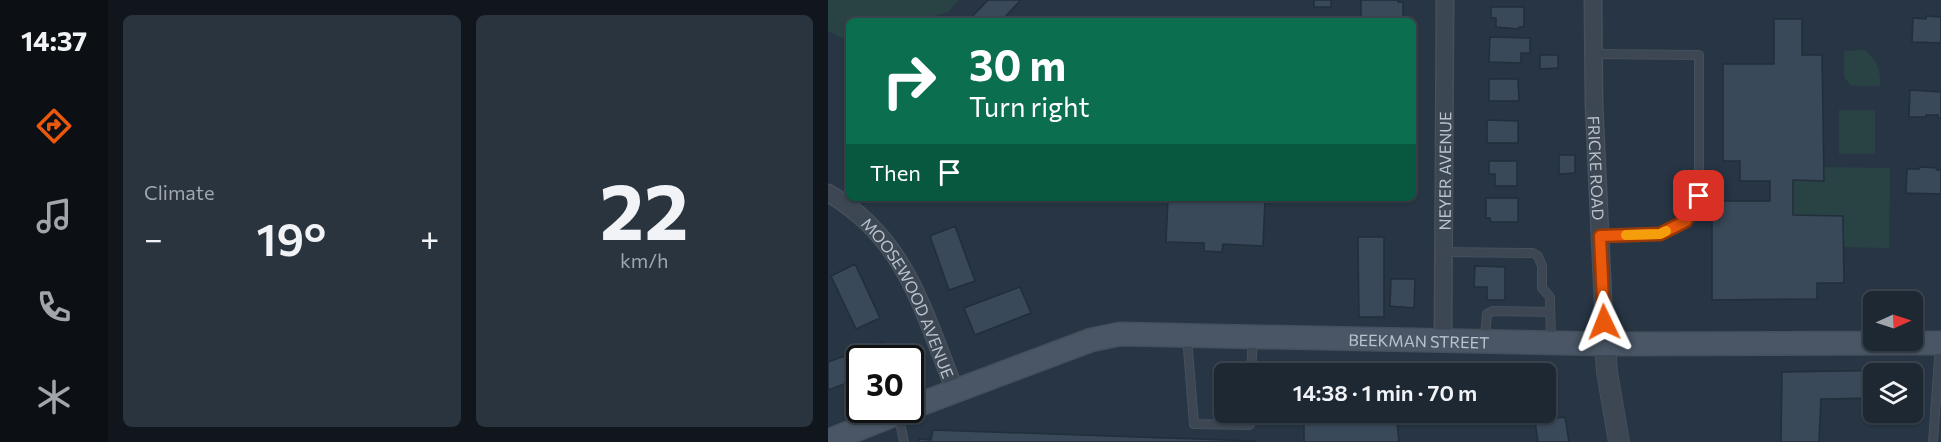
<!DOCTYPE html>
<html lang="en">
<head>
<meta charset="utf-8">
<style>
	body { margin:0; font-family:Commissioner,sans-serif; background:#2a343f; color:#f1f3f6; height:100vh; display:flex; flex-direction:column; font-size:22px; white-space:nowrap }
	* { box-sizing:border-box; margin:0 }
	p { font-size:20px; color:#a0a6ac }
	.icon { flex:none; width:33px; height:33px; fill:none; stroke:currentColor; stroke-width:2; stroke-linecap:round; stroke-linejoin:round }
	.map { position:relative; flex:1; overflow:hidden }
	.sheet { display:flex; flex-direction:column; gap:15px; padding:15px; background:#10161c; width:720px }
	.sheet>* { flex:none }
	.guide { position:absolute; left:18px; top:18px; width:570px; height:183px; border-radius:9px; box-shadow:0 2px 4px #0004,0 0 0 2px #3b444e; background:#0b6e4f; color:#fff; overflow:hidden }
	.needle { width:39px; rotate:87deg }
	.controls { position:absolute; left:1035px; top:291px; display:grid; gap:12px }
	.controls a { display:grid; place-items:center; width:60px; height:60px; border-radius:9px; background:#1d2833; box-shadow:0 2px 4px #0004,0 0 0 2px #3b444e; font-size:30px }
	.speed { position:absolute; left:18px; top:345px; display:flex; gap:12px; font-size:30px; font-weight:700; text-align:center }
	.speed>* { display:grid; place-content:center; width:78px; height:78px; border-radius:50%; background:#1d2833; box-shadow:0 2px 4px #0004,0 0 0 2px #3b444e; line-height:1 }
	.speed .limit { border:3px solid #111; border-radius:9px; background:#fff; color:#111 }
	.pin { position:absolute; display:grid; place-items:center; width:51px; height:51px; color:#fff; margin:-26px; border-radius:12px; box-shadow:0 3px 9px #0006 }
	.me { position:absolute; width:66px; margin:-33px; rotate:358deg; stroke-linejoin:round; filter:drop-shadow(0 0 4px #0008) }
	.turn { display:flex; align-items:center; gap:21px; height:126px; padding:0 24px; font-size:27px }
	.turn .icon { width:78px; height:78px; stroke-width:2.5 }
	.turn b { display:block; font-size:42px; line-height:51px }
	.then { display:flex; align-items:center; height:57px; padding:0 24px; background:#0003; gap:12px; font-size:22px }
	.big { font-size:45px; font-weight:600; line-height:1.1 }
	.sheet .widget { flex:1; display:flex; flex-direction:column; justify-content:center; gap:9px; min-width:0; padding:0 21px; border-radius:9px; background:#2a343f }
	.sheet .dial { align-items:center; gap:0 }
	.dial b { font-size:78px; line-height:1 }
	.heat { display:flex; justify-content:space-between; align-items:center; font-size:33px; direction:ltr }
	.sheet .tiles { flex:1; display:grid; gap:15px; grid-template-columns:repeat(2,1fr) }
	.trip { position:absolute; left:386px; top:363px; width:342px; height:60px; border-radius:9px; background:#1d2833; box-shadow:0 2px 4px #0004,0 0 0 2px #3b444e; font-weight:600; line-height:60px; text-align:center }
	main { display:flex; flex:1; min-height:0 }
	.tab-bar { display:flex; flex-direction:column; width:108px; justify-content:space-around; align-items:center; background:#0c1014; color:#a0a6ac }
	.tab-bar .icon { width:42px; height:42px }
	.tab-bar .current { color:#ea580c }
	.tab-bar b { font-size:27px; color:#f1f3f6 }
	.map>svg:first-child { display:block }
</style>
</head>
<body>
<main>
<nav class="tab-bar">
<b>14:37</b>
<svg class="icon current" aria-label="directions" viewBox="0 0 24 24"><path d="M12 3l9 9-9 9-9-9zM9 14v-3h6M13 9l2 2-2 2"/></svg>
<svg class="icon" aria-label="music" viewBox="0 0 24 24"><path d="M9 18V5l10-2v13"/><circle cx="6" cy="18" r="3"/><circle cx="16" cy="16" r="3"/></svg>
<svg class="icon" aria-label="phone" viewBox="0 0 24 24"><path d="M5 4h4l2 5-3 2q2 4 5 5l2-3 5 2v4C11 20 4 13 5 4z"/></svg>
<svg class="icon" aria-label="climate" viewBox="0 0 24 24"><path d="M12 3v18M4 7l16 10M4 17L20 7"/></svg>
</nav>
<section class="sheet">
<div class="tiles">
<div class="widget"><p>Climate</p>
<div class="heat"><a>−</a><b class="big">19°</b><a>+</a></div>
</div>
<div class="widget dial"><b>22</b><p>km/h</p></div>
</div>
</section>
<div class="map">
<svg width="1113" height="442" viewBox="0 0 1113 442">
	<rect width="100%" height="100%" fill="#273544"/>
	<!-- green -->
	<path fill="#294344" d="M0 0H131L120 12 90 21H21V42L0 31Z
		M1037 50C1049 62 1053 69 1052 86H1023L1016 77V51Z
		M1011 110H1047V154H1011Z
		M996 167 1062 168 1061 248 1014 247V216L965 215V180L996 181Z"/>
	<!-- building -->
	<path fill="#394959" stroke="#222e3b" stroke-width="1.5" d="M160 0H193L173 21H143L141 20Z
		M486 0H503V7H486Z
		M533 0H570V2H575V19H533Z
		M663 7H696V27H691L690 29 668 27V18H663Z
		M1098 16 1113 17V43L1084 42 1085 18 1098 19Z
		M946 19H974V55H994L996 181 965 180V215L1015 216 1016 283H989V299L884 300V201H942V181H912V161H895V64H946Z
		M662 37 702 38V53H693V63L661 62Z
		M712 55H730V68L712 69Z
		M661 79H690L691 101H661Z
		M1082 90 1113 92V118H1110V115H1098V117H1081Z
		M659 120 690 121V143H659Z
		M731 155H747V173L731 174Z
		M661 161H689V186H667V174H661Z
		M1092 167 1109 168V170H1113V194L1078 193 1079 169H1091Z
		M340 198H437L435 246 395 244 394 252 376 251V243L338 242Z
		M658 198H690V222H663L662 218H658Z
		M127 226 147 281 121 290 102 236Z
		M530 237H556V317H531Z
		M27 264 52 318 28 329 3 276Z
		M647 266 677 267V300H659V287H646Z
		M563 279H587L586 308 562 306Z
		M192 287 203 313 147 335 136 308Z
		M55 342 62 358H32V378L0 390V362Z
		M1076 370V374H1046V398L993 399 991 442H953L954 372Z
		M476 412H500V415H549V412H568L571 442H476Z
		M737 417 741 442H710L707 421Z
		M105 430 427 441V442H91V439L103 440Z"/>
	<g fill="none" stroke-linecap="round" stroke-linejoin="round">
		<defs>
			<path id="service" d="M765 54 871 55V196L858 221 832 234 773 236
				M615 252 705 253 710 256 714 266V288L722 297 723 342
				M359 337 366 424 422 425V412
				M657 339 659 314 665 311 722 312
				M423 374 425 338
				M70 413 76 442
				M1105 442 1112 344"/>
			<g id="minor">
				<path id="s1" d="M765 0 766 104 777 344"/>
				<path id="s2" d="M0 193C79 239 94 310 127 390"/>
				<path id="s3" d="M615 342 617 0"/>
			</g>
			<path id="tertiary" d="M777 344 779 372 791 442"/>
			<g id="secondary">
				<path id="s4" d="M82 408 263 340 292 334 777 344 1113 343"/>
				<path d="M0 441 78 410"/>
			</g>
		</defs>
		<!-- service casing -->
		<use href="#service" stroke="#45505c" stroke-width="10"/>
		<!-- minor casing -->
		<use href="#minor" stroke="#45505c" stroke-width="19"/>
		<!-- tertiary casing -->
		<use href="#tertiary" stroke="#45505c" stroke-width="22"/>
		<!-- secondary casing -->
		<use href="#secondary" stroke="#45505c" stroke-width="25"/>
		<!-- service -->
		<use href="#service" stroke="#3c4753" stroke-width="8"/>
		<!-- minor -->
		<use href="#minor" stroke="#3c4753" stroke-width="16"/>
		<!-- tertiary -->
		<use href="#tertiary" stroke="#3c4753" stroke-width="20"/>
		<!-- secondary -->
		<use href="#secondary" stroke="#4a5666" stroke-width="22"/>
	</g>
	<g fill="none" stroke-linecap="round" stroke-linejoin="round">
		<defs>
			<path id="route" d="M776 322 772 236 832 234 858 221 871 196"/>
		</defs>
		<!-- route casing -->
		<use href="#route" stroke="#983908" stroke-width="15"/>
		<!-- route -->
		<use href="#route" stroke="#ea580c" stroke-width="10"/>
		<!-- slow -->
		<path stroke="#f59e0b" stroke-width="10" d="M798 235 832 234 838 231"/>
	</g>
	<g text-anchor="middle" dominant-baseline="central" stroke-width="6" stroke-linejoin="round" paint-order="stroke">
		<!-- street labels -->
		<g font-size="16" fill="#b9c2cd" stroke="#202c39">
			<text stroke="none"><textPath href="#s1" startOffset="168">FRICKE ROAD</textPath></text>
			<text stroke="none"><textPath href="#s3" startOffset="171">NEYER AVENUE</textPath></text>
			<text stroke="none"><textPath href="#s2" startOffset="136">MOOSEWOOD AVENUE</textPath></text>
			<text stroke="none"><textPath href="#s4" startOffset="522">BEEKMAN STREET</textPath></text>
		</g>
	</g>
</svg>
<div class="controls">
<a><svg class="needle" viewBox="-14 -14 28 28"><path d="M0-13l5 13h-10z" fill="#e53935"/><path d="M0 13l5-13h-10z" fill="#a0a6ac"/></svg></a>
<a><svg class="icon" aria-label="layers" viewBox="0 0 24 24"><path d="M12 4l9 5-9 5-9-5zM3 14l9 5 9-5"/></svg></a>
</div>
<div class="speed"><div class="limit">30</div></div>
<div class="pin" style="left:871px;top:196px;background:#d93025"><svg class="icon" aria-label="arrive" viewBox="0 0 24 24"><path d="M6 21V4h12l-3 4 3 4H6"/></svg></div>
<svg class="me" style="left:776px;top:322px" viewBox="-20 -20 40 40"><path d="M0-17L14 15 0 8-14 15z" fill="#ea580c" stroke="#fff" stroke-width="4"/></svg>
<div class="trip">14:38 · 1 min · 70 m</div>
<div class="guide">
<div class="turn"><svg class="icon" aria-label="right" viewBox="0 0 24 24"><path d="M7 20v-9h11M14 6l5 5-5 5"/></svg><div><b>30 m</b>Turn right</div></div>
<div class="then">Then<svg class="icon" aria-label="arrive" viewBox="0 0 24 24"><path d="M6 21V4h12l-3 4 3 4H6"/></svg></div>
</div>
</div>
</main>
</body>
</html>
